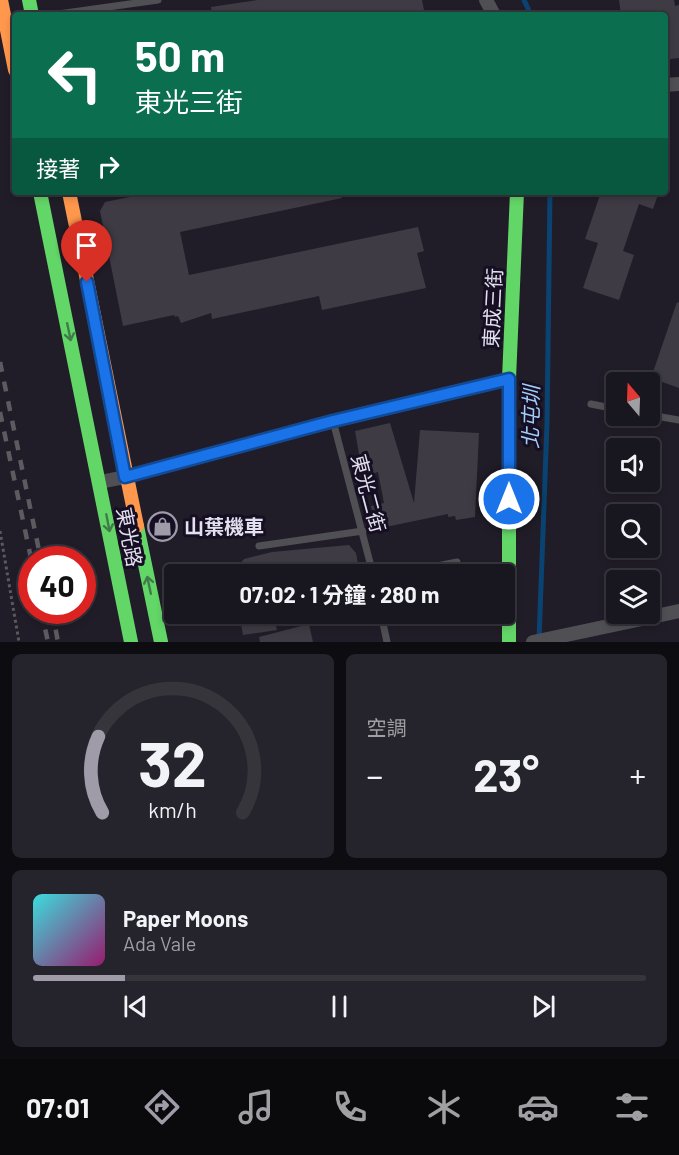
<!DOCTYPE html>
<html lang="zh-TW">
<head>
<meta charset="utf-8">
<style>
	body { margin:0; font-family:Barlow,"Noto Sans TC",sans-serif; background:#25232b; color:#f1f3f6; height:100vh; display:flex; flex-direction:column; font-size:22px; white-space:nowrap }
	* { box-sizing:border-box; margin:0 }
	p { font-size:20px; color:#9f9fa4 }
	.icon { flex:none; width:33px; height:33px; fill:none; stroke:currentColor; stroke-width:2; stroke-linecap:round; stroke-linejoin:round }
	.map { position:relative; height:642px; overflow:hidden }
	.sheet { display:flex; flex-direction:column; gap:12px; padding:12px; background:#0d0c10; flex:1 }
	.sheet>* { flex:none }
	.guide { position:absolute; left:12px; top:12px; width:656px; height:183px; border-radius:6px; box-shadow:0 3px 9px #0003,0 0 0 2px #36353c; background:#0b6e4f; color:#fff; overflow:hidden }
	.needle { width:39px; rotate:341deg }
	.fabs { position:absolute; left:606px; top:372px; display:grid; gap:12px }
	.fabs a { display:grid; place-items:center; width:54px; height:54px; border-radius:6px; background:#18161e; box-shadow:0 3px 9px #0003,0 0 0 2px #36353c; font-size:30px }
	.speed { position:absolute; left:18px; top:546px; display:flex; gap:12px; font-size:30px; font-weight:700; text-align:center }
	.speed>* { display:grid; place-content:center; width:78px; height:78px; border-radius:50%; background:#18161e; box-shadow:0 3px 9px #0003,0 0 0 2px #36353c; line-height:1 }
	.speed .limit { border:9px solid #d22; background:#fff; color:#111 }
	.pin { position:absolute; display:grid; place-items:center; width:51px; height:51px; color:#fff; margin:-62px -26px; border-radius:50% 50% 50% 0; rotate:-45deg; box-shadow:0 0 6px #0007 }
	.pin .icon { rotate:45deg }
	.me { position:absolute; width:66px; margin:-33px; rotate:0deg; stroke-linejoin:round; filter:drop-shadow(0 0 4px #0008) }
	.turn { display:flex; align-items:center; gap:21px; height:126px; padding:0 24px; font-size:27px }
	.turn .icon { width:78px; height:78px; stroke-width:2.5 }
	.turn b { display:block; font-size:42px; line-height:51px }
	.then { display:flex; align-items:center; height:57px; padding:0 24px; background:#0003; gap:12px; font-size:22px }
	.big { font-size:45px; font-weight:700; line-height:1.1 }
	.sheet .widget { flex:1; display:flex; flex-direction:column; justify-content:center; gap:9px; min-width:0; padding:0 21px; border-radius:9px; background:#25232b }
	.sheet .dial { align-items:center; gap:0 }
	.dial svg { height:156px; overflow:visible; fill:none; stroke:#36353c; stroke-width:7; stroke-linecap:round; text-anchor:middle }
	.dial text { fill:#f1f3f6; stroke:none }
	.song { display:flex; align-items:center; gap:18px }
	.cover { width:72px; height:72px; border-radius:9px; background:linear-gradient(135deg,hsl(180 70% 55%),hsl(320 70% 35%)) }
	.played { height:6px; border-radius:3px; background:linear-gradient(90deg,#9f9ba9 15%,#36353c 15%) }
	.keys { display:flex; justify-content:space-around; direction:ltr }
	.heat { display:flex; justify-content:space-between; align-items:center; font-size:33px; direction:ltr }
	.sheet .tiles { flex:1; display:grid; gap:12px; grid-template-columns:1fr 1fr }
	.widget:last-child { grid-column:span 2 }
	.trip { position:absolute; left:164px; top:564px; width:351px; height:60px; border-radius:6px; background:#18161e; box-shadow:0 3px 9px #0003,0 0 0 2px #36353c; font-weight:700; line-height:60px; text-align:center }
	.menu { display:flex; height:96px; justify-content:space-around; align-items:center; background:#0a090c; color:#9f9fa4 }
	.menu .icon { width:42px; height:42px }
	.menu .selected { color:#9f9ba9 }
	.menu b { font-size:27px; color:#f1f3f6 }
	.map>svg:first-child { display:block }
</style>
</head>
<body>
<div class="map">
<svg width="679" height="642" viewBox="0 0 679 642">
	<rect width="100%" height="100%" fill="#201d28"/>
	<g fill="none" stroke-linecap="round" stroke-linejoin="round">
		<!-- stream -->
		<path stroke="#0a4372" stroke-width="5" d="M524 0 531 15
			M539 640 547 424 550 192"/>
	</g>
	<!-- building -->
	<path fill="#3f3b44" d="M258 0H422L425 15H398L397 12 376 15H212L211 7Z
		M619 0H674L675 6 679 5V58L664 60V15H621Z
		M155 192H341L342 198 180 232 189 275 418 227 424 251 417 253 426 288 322 310 319 296 212 319 211 313 181 323 178 316 175 317 174 315 123 326 100 211 105 202Z
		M601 192 617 197 611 194V192H659L653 209 639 204 623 251 634 255 619 300 583 288 598 243 585 239Z
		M677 302 679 303V388L651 378Z
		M390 423 414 503 420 430 479 433 475 517 456 520 455 516 448 517V514L376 529 371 506 384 503 378 472 368 475 365 459 360 460 355 431Z
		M349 545 356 553 360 574H231L244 559 272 552Z
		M239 614H273L277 630 243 635Z
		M309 624 313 642H260L259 637Z"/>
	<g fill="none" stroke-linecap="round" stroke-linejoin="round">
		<!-- path -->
		<path stroke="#5a595e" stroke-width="3" stroke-dasharray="3 3" stroke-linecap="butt" d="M0 531 19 642"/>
		<!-- lane -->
		<path stroke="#505054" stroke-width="7" d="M51 15 158 0
			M591 404 616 409
			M650 415 679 420
			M333 421 373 574
			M259 546 363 531
			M398 574 457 562
			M381 614 387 642"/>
		<!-- street -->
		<path stroke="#505054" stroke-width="14" d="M486 0 494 15
			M664 85 679 84
			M100 482 125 477 333 421 509 379
			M533 642 679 611"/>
		<!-- fast -->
		<path stroke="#63d668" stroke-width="14" d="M29 0 32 15
			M40 192 131 642
			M137 526 161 642
			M509 642V379L517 192"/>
		<!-- slow -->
		<path stroke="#ff974d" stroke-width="14" d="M1 0 15 70
			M69 192 137 526"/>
		<!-- rail -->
		<path stroke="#5c5b60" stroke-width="4.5" stroke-dasharray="10 10" stroke-linecap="butt" d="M0 362 41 560
			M0 412 32 563
			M41 610 48 642
			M52 610 58 642"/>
	</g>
	<!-- one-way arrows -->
	<defs><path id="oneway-shaft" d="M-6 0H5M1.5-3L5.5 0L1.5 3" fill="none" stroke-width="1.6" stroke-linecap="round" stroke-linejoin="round" transform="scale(1.5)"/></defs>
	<g stroke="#407c49">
		<use href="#oneway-shaft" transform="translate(69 332) rotate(78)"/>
		<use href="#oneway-shaft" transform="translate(108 523) rotate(79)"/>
		<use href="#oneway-shaft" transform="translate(149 585) rotate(-102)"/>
	</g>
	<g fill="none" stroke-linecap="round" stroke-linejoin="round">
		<defs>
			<path id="route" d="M87 282 125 477 333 421 509 379V499"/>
		</defs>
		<!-- route casing -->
		<use href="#route" stroke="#114b97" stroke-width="15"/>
		<!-- route -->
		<use href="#route" stroke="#1a73e8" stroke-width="10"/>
	</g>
	<!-- icons -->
	<defs>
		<symbol id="shop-ring" viewBox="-11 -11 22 22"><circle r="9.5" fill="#160f23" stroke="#9f9ba9" stroke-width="1.5"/><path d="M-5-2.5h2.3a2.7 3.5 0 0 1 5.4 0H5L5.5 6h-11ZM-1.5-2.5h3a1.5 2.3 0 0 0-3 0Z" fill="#9f9ba9"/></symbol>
	</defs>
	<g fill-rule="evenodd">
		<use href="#shop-ring" x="146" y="510" width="33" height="33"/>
	</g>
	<g text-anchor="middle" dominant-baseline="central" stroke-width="6" stroke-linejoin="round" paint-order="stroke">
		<!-- street labels -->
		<g font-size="20" fill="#e3dfee" stroke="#160f23">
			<text transform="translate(492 308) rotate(-87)">東成三街</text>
			<text transform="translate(369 493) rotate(75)">東光二街</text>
			<text transform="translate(130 537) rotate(79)">東光路</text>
		</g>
		<!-- poi labels -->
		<g font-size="20" font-weight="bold" fill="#e3dfee" stroke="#160f23" text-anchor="start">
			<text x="184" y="526">山葉機車</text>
		</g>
		<!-- water labels -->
		<g font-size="21" font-style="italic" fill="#a1cefb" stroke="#160f23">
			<text transform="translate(530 417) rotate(-89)">北屯圳</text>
		</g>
	</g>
</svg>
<div class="fabs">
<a><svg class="needle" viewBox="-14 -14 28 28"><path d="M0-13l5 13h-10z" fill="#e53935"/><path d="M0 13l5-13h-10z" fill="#9f9fa4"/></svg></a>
<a><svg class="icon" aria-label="sound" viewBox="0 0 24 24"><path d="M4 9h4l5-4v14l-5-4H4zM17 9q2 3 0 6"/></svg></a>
<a><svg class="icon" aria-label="search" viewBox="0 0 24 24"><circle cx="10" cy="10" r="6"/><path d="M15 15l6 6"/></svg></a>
<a><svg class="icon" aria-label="layers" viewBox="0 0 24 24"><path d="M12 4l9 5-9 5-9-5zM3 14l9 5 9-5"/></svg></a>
</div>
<div class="speed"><div class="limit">40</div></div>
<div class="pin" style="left:87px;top:282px;background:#d93025"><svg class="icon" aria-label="arrive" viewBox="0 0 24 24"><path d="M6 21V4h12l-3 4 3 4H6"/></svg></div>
<svg class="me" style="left:509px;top:499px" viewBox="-20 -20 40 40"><circle r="17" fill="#1a73e8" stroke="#fff" stroke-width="3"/><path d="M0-11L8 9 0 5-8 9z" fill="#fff"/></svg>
<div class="trip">07:02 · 1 分鐘 · 280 m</div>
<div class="guide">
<div class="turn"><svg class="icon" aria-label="left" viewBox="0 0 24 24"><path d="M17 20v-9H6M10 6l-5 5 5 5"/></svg><div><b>50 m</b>東光三街</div></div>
<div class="then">接著<svg class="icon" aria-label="right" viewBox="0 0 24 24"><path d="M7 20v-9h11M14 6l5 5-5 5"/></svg></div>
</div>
</div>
<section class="sheet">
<div class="tiles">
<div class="widget dial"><svg viewBox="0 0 100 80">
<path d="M14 69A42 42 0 1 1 86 69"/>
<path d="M14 69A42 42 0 0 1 12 30" stroke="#9f9ba9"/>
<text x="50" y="56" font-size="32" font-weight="700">32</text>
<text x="50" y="72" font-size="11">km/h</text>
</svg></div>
<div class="widget"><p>空調</p>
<div class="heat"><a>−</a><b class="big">23°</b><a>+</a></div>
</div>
<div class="widget">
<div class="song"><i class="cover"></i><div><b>Paper Moons</b><p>Ada Vale</p></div></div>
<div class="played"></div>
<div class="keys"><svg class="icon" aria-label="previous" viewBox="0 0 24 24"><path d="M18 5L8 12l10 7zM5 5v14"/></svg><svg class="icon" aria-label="pause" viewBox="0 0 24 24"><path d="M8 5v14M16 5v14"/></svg><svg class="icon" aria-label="next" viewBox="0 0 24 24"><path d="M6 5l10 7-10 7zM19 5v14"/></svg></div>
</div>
</div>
</section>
<nav class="menu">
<b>07:01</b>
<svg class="icon selected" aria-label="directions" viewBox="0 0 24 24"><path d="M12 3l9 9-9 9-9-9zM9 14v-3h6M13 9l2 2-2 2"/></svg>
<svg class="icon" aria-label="music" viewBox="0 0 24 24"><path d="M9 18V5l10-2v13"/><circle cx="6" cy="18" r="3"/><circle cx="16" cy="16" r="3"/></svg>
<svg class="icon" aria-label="phone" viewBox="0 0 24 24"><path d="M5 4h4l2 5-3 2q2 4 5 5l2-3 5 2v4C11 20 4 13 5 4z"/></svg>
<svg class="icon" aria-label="climate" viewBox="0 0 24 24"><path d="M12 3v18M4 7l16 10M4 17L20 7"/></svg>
<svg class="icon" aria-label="car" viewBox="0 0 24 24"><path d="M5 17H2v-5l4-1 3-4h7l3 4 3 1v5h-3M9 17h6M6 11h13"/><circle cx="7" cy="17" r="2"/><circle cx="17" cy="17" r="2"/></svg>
<svg class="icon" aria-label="filters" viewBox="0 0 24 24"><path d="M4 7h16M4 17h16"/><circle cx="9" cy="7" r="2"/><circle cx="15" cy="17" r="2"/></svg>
</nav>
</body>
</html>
